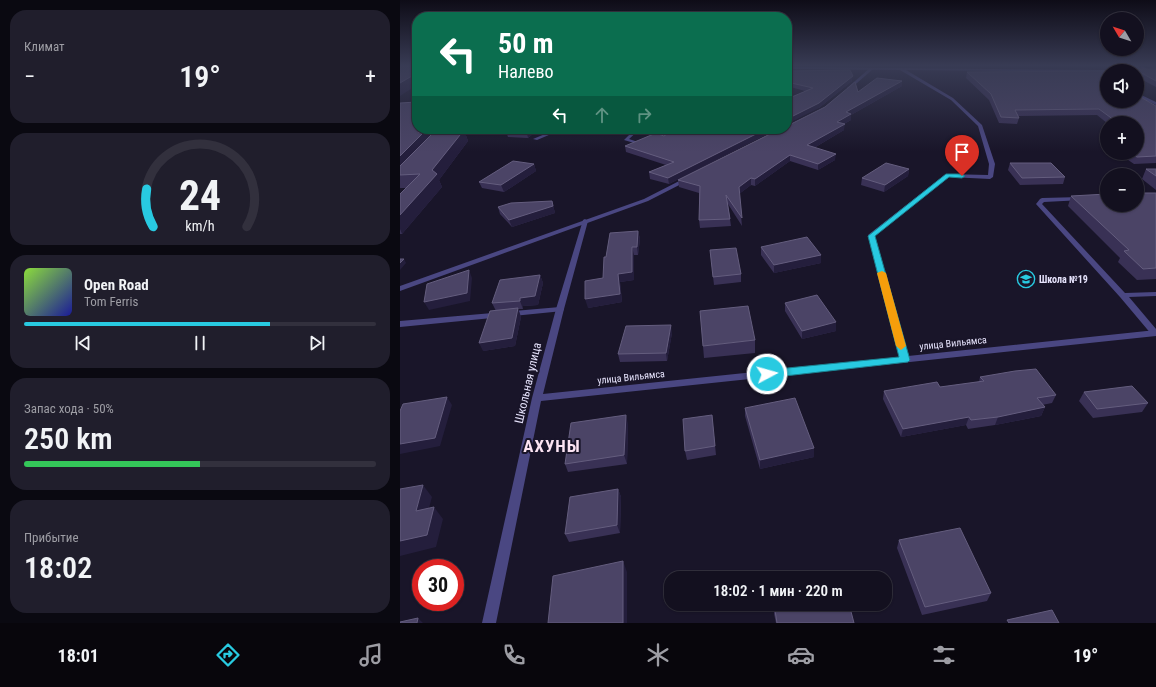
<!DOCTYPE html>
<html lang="ru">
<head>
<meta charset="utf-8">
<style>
	body { margin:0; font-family:"Roboto Condensed",sans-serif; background:#201e2c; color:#f1f3f6; height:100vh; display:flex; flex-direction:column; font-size:15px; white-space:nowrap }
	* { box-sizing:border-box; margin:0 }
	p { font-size:13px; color:#9d9da4 }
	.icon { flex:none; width:22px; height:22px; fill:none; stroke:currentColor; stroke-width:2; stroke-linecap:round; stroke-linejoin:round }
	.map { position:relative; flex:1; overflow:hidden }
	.sheet { display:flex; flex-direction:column; gap:10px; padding:10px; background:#0a0911; width:400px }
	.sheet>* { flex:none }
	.guide { position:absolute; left:12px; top:12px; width:380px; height:122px; border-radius:16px; box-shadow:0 1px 3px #0004,0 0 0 1px #32303d; background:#0b6e4f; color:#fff; overflow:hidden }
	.needle { width:26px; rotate:309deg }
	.fabs { position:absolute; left:700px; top:12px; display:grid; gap:8px }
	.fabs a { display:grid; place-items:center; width:44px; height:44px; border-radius:50%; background:#13101f; box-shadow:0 1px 3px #0004,0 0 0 1px #32303d; font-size:20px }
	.speed { position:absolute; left:12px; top:559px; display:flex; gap:8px; font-size:20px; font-weight:700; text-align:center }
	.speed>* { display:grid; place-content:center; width:52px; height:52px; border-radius:50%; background:#13101f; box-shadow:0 1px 3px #0004,0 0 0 1px #32303d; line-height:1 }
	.speed .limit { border:6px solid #d22; background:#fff; color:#111 }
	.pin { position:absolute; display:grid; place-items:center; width:34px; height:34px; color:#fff; margin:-41px -17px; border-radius:50% 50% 50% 0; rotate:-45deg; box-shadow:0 0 4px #0007 }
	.pin .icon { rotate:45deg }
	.me { position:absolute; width:44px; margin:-22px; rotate:84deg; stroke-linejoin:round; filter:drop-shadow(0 0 3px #0008) }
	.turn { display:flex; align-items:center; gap:14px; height:84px; padding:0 20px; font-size:18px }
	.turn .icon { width:52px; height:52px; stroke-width:2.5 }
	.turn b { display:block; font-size:28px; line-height:34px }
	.lanes { display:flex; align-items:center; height:38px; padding:0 20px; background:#0003; justify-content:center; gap:20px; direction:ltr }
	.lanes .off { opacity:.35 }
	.big { font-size:30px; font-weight:600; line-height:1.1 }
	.sheet .widget { flex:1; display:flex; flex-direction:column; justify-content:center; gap:6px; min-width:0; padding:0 14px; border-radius:16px; background:#201e2c }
	.sheet .dial { align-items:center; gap:0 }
	.dial svg { height:104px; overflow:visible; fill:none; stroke:#32303d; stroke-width:7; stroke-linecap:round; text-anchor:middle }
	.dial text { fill:#f1f3f6; stroke:none }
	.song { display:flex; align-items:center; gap:12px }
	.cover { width:48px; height:48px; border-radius:6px; background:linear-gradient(135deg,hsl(90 70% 55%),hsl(240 70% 35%)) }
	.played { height:4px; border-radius:2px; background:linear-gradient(90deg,#28cae1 70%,#32303d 70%) }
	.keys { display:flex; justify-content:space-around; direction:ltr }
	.heat { display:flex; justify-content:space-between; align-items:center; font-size:22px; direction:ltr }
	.charge { height:6px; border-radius:3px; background:linear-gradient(90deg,#34c759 50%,#32303d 0) }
	.trip { position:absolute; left:264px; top:571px; width:228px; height:40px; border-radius:16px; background:#13101f; box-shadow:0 1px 3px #0004,0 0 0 1px #32303d; font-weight:600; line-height:40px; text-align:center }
	.menu { display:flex; height:64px; justify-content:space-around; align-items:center; background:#08060c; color:#9d9da4 }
	.menu .icon { width:28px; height:28px }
	.menu .selected { color:#28cae1 }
	.menu b { font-size:18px; color:#f1f3f6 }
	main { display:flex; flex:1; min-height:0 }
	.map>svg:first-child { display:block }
</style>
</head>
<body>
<main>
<section class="sheet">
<div class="widget"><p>Климат</p>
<div class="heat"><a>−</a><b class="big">19°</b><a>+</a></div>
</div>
<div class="widget dial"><svg viewBox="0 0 100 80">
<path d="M14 69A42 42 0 1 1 86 69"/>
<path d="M14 69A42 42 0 0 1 9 40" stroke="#28cae1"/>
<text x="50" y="56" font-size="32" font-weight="700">24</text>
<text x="50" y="72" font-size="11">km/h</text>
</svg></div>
<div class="widget">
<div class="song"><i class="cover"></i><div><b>Open Road</b><p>Tom Ferris</p></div></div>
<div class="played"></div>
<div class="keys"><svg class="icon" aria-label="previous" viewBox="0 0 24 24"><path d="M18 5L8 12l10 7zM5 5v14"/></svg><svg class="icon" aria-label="pause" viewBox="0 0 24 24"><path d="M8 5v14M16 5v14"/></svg><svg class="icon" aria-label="next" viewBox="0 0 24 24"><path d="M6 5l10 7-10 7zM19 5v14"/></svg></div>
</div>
<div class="widget"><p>Запас хода · 50%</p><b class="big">250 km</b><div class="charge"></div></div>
<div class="widget"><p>Прибытие</p><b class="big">18:02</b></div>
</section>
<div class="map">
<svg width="756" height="623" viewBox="0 0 756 623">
	<rect width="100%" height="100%" fill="#191529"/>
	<!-- green -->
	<path fill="#193332" d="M416 65H693L697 67Z"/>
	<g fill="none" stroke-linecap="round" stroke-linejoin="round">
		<!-- service -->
		<path fill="#4a4782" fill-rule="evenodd" d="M470 68 473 69 449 90H447V88Z
			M157 129H163L137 140 133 139Z
			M235 129H240L229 139 241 143V145L224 140Z
			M287 177 290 179 289 180 248 201 0 291V286L244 199Z
			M681 197 683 198V200L644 202 642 204 725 293 756 292V296L729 297 756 329V335H752L720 297 636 204 640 199 642 198Z
			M160 307H163L164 309 163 311 0 327V321Z"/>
		<!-- minor -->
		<path fill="#4a4782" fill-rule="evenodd" d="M736 65H740L752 72 749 73Z
			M387 67 708 70 707 72 506 70 553 98 582 125 595 164 593 177 590 179 549 177 474 236 508 356 756 330V336L141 401 96 623H82L132 398 156 309 183 220 185 219 188 221 164 309 143 394 500 357 468 235 546 174 588 175 589 164 578 126 551 100 500 70 387 69Z
			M737 93 756 102V105L737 96Z"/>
	</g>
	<!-- wall -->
	<path fill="#393155" d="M706 65H742L740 69H755L743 65H756V87L737 77V71H717Z
		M387 71 452 81 419 108 405 91 387 86Z
		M567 72 707 101 756 106V163L734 164 718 153H737V123H707L697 115 618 116 619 118 617 124 599 123 589 100 566 78Z
		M502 86 451 115V120L444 124V130L414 148 435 160 418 170 390 161 355 186 351 185 339 194 342 226 328 204 330 219 331 226 300 228 299 220V193L279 187 278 180 458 92Z
		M0 103 17 129H41L38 131 64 130 68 141 39 180 42 187 2 234H0V195L6 188H0Z
		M105 129H139L128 138 108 137Z
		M274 129H377L269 184 250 179 249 172 266 165 226 152 225 146 264 136Z
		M610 163 665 177 663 184 620 185 608 170Z
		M134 164 136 171 104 192 82 188 79 182Z
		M509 169 508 176 484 192 461 185 462 178Z
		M746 169H756V190L742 179Z
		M756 193V279L737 280 718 262 720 258 668 206 671 196Z
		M152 201 155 213 112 227 100 214 98 207Z
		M238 231 240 239 238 255H234V280L220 282 222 302 188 308 203 278 206 257Z
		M361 247 421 255V263L374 273 361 255Z
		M310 250 341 274V282L314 285Z
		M140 275 143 283 138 305 123 306V309H118L121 317 115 346 83 351 96 311 92 303Z
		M385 303 436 331 402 339 385 311Z
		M272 333 267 361 220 362 218 354Z
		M355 340V353L304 358 303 346Z
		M580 377 656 395 652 403 642 405 645 407 641 416 595 425 568 429 566 425 501 437 483 399 484 391 540 387 579 382Z
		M684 392 748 403 742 412 693 418 679 401Z
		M345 408 414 448V457L360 469 345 416Z
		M312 415 316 455 287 460 285 451Z
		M228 424 227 464 168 472 165 464Z
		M218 489 221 497 220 533 169 542 165 534Z
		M499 540 591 593 587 601 522 615 497 548Z
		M374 604 454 623H376L374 614Z"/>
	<!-- shaded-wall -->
	<path fill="#241e3c" d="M738 65H742L740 70H736Z
		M17 73V85L0 96V83Z
		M453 76 452 81 419 108 387 124V119Z
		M502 81V86L451 115V120L436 128 437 122 446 112Z
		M445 124 444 130 407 152V145Z
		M22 129H41L27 140 0 175V156L18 132Z
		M126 129H139L128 138Z
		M366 129H377L269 184 268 178Z
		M64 130 68 141 39 180 42 187 2 234 0 229V215L32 170Z
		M436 154 435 160 418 170V164Z
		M390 155V161L355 186V179Z
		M134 164 136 171 104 192 101 185Z
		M509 169 508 176 484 192 485 185Z
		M351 178V185L339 194V187Z
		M152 201 155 213 112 227 109 220Z
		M238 231 240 239 238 255 237 247Z
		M232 247 234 255V280L220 282 222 302 188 308 185 299 218 274Z
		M421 255V263L374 273V265Z
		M4 259 6 263 0 270V263Z
		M69 270 72 278 70 301 29 310 24 302Z
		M140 275 143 283 138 305 123 306V309L120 301V298Z
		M118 308 121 317 115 346 83 351 79 343Z
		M436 322V331L402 339V331Z
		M271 325 272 333 267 361 266 353Z
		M47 397 52 405 40 446 0 454V444Z
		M645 407 641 416 595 425 598 417Z
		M226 415 228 424 227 464 224 455Z
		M569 417 566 425 501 437 503 429Z
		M414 448V457L360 469V460Z
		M23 485 32 497 25 523 16 511Z
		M218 489 221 497 220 533 217 525Z
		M34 507 43 519 36 547 0 556V541Z
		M223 561 227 572V623H223Z
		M18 618 23 623H17Z"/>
	<!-- building -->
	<path fill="#4b4466" stroke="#645d7e" d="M0 65H17V73L0 83Z
		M716 65H740H738L739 69H756V81L729 66 726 70Z
		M450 70 453 76 419 103 387 119V99L413 88 387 82V71Z
		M707 71V101H737V95L756 106V156L737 157 731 153H737V138H738L737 137V123H718L699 109 615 110 619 118 601 117 591 94 567 72Z
		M477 78 502 81 446 112 451 114 437 122 445 124 407 145 436 154 418 164 390 155 355 179 351 178 339 187 342 218 326 195 330 219 299 220 300 186 278 180 380 129H387V126L425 107 455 82 458 92Z
		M17 102V129H22L18 132H24L0 156V103Z
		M274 129H366L268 178 249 172 274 162 225 146 256 133 264 136Z
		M64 130 32 170 37 174 0 215V194L20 174 0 175V166L35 131Z
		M113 161 134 164 101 185 79 182Z
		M486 163 509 169 485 185 462 178Z
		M610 163H651L665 177 622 178Z
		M746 169H756V176Z
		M737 193H756V268L743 269 724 251 729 250 671 196 707 194V205H737Z
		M152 201 153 206 109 220 98 207 111 203Z
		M238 231 237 247H232V272L218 274 220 294 185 299V281L203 278 204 257H206L210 233Z
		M407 237 421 255 374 265 361 247Z
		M336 248 341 274 313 277 310 250Z
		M0 259H4L0 263Z
		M69 270 67 293 24 302 27 284Z
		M140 275 135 296 120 298V301L92 303 100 280Z
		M417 295 436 322 402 331 385 303Z
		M348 306 355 340 303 346 300 311Z
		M118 308 112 338 79 343 90 311Z
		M271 325 266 353 218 354 226 326Z
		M636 369 656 395 637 398 645 407 598 417 571 420 569 417 503 429 484 391 537 382 540 387 584 381 580 377 615 371Z
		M732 386 748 403 697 409 684 392Z
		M47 397 35 438 0 444V411L3 404Z
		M395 398 414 448 360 460 345 408Z
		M226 415 224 455 165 464 171 423Z
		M312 415 315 446 285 451 283 419Z
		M23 485 16 511 34 507 27 535 0 541V489Z
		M218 489 217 525 165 534 170 497Z
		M560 528 591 593 525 607 499 540Z
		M223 561V623H148L153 576Z
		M374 604H449L454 623H377Z
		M652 610 659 623H609L607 620Z
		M18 618 17 623H0V622Z"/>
	<!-- sky -->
	<linearGradient id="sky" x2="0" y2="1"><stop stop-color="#0e0c17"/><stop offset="0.43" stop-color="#383b54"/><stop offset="1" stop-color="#383b54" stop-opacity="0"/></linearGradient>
	<rect width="756" height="152" fill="url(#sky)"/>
	<!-- route -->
	<path fill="#28cae1" stroke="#1a8392" d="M546 174H562L565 176 562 178 549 177 475 236 510 360 508 362 367 378 363 377 362 374 363 371 367 370 499 357 468 236Z"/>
	<!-- slow -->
	<path fill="#f59e0b" d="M482 271 486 273 506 346 501 350 496 346 477 273Z"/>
	<!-- icons -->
	<defs>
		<symbol id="school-ring" viewBox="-11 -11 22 22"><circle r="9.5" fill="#191529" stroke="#28cae1" stroke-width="1.5"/><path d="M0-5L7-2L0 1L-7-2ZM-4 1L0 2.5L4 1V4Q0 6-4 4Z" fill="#28cae1"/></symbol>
	</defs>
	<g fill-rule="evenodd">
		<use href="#school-ring" x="616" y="269" width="20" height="20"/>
	</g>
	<g text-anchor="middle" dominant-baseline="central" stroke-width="4" stroke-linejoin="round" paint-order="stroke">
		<!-- poi labels -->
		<g font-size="10" font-weight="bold" fill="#e5e2fb" stroke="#191529" text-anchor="start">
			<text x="639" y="279">Школа №19</text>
		</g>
		<!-- street labels -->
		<g font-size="10" fill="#e5e2fb" stroke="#191529">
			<text transform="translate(553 343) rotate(-6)">улица Вильямса</text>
			<text transform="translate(231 377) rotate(-6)">улица Вильямса</text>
		</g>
		<!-- near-street labels -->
		<g font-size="12" fill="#e5e2fb" stroke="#191529">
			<text transform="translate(128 383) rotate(-77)">Школьная улица</text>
		</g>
		<!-- near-district labels -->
		<g font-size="17" font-weight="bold" letter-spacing="1" fill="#fbe3f2" stroke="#191529">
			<text x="152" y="446">АХУНЫ</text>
		</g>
	</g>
</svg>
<div class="fabs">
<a><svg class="needle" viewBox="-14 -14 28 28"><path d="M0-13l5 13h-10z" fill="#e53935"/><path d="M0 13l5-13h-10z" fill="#9d9da4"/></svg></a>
<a><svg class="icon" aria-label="sound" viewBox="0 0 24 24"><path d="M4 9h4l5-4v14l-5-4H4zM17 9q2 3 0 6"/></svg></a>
<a>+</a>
<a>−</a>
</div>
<div class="speed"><div class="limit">30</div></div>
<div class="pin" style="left:562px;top:176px;background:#d93025"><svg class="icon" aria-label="arrive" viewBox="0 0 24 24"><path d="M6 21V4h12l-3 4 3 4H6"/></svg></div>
<svg class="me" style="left:367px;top:374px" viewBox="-20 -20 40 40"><circle r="17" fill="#28cae1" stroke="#fff" stroke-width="3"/><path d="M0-11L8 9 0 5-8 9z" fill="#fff"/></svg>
<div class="trip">18:02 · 1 мин · 220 m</div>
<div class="guide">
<div class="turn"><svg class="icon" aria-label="left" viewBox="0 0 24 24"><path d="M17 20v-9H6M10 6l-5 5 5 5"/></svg><div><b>50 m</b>Налево</div></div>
<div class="lanes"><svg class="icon" aria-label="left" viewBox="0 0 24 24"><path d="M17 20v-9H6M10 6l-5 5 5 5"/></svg><svg class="icon off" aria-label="ahead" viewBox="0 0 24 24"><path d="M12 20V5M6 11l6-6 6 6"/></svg><svg class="icon off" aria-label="right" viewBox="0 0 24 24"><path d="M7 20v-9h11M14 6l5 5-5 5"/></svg></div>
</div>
</div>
</main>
<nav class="menu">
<b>18:01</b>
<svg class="icon selected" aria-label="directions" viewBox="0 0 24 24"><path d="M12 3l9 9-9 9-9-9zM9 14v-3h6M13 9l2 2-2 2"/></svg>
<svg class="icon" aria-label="music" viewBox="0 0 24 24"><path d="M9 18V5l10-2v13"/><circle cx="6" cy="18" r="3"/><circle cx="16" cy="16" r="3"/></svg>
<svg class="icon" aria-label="phone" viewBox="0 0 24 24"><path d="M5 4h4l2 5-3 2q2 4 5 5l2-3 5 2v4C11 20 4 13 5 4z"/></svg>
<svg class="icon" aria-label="climate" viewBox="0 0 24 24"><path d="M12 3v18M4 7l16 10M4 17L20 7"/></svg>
<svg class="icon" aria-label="car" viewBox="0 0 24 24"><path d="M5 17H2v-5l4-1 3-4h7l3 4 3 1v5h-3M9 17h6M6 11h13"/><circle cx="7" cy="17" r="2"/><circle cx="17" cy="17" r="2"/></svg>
<svg class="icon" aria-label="filters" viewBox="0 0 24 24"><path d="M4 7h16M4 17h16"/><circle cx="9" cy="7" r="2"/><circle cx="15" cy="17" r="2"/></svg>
<b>19°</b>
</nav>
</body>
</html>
